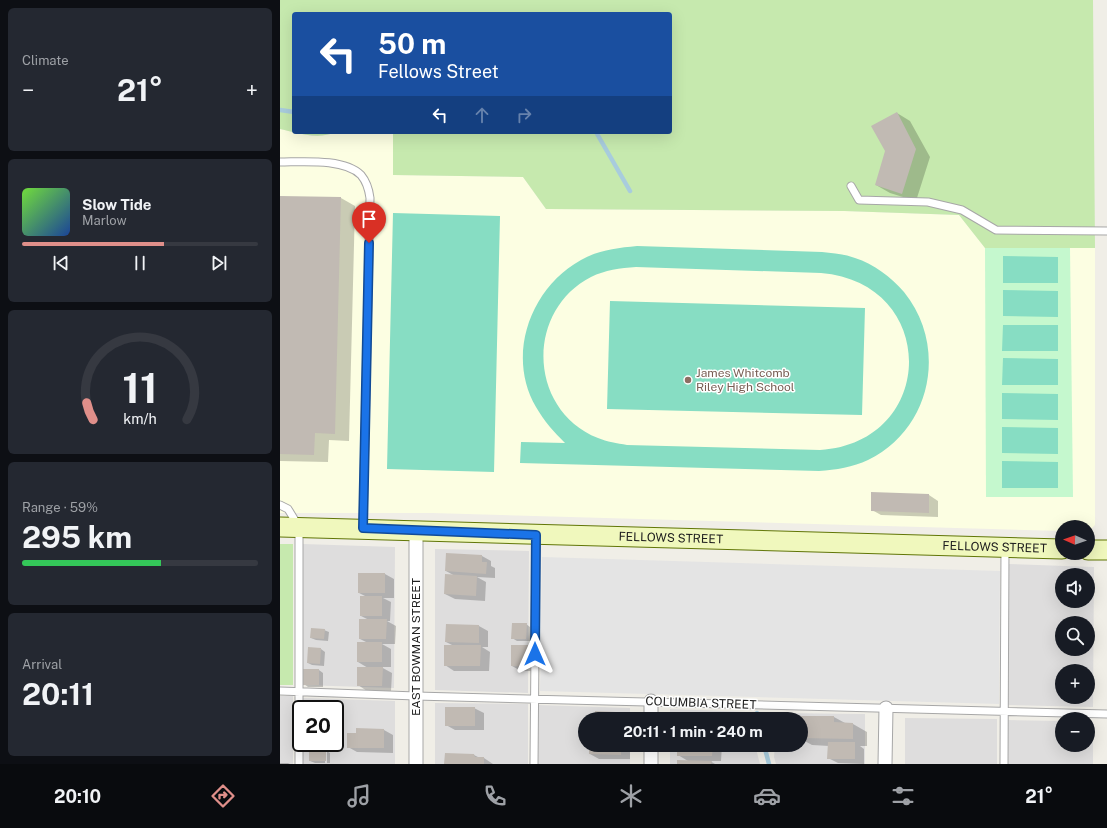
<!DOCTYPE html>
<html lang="en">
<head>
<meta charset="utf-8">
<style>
	body { margin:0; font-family:"Public Sans",sans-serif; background:#242831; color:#f1f3f6; height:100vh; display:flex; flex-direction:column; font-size:15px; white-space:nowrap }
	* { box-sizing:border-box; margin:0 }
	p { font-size:13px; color:#9ea1a6 }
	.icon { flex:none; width:22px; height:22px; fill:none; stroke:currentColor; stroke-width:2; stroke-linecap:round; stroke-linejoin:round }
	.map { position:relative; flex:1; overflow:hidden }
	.side { display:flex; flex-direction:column; gap:8px; padding:8px; background:#0d0f14; width:280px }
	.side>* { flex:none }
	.guide { position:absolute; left:12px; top:12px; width:380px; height:122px; border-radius:4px; box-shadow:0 4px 16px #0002; background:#1a4fa0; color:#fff; overflow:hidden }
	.needle { width:26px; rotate:272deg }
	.controls { position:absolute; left:775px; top:520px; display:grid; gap:8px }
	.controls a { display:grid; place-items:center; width:40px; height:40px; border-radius:50%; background:#171b24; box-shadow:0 4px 16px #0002; font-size:20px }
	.speed { position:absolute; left:12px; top:700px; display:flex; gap:8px; font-size:20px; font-weight:700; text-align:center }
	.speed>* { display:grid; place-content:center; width:52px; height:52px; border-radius:50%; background:#171b24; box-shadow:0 4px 16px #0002; line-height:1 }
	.speed .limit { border:2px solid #111; border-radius:6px; background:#fff; color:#111 }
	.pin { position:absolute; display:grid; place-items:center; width:34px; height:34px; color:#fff; margin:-41px -17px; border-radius:50% 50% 50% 0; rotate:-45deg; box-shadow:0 0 4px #0007 }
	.pin .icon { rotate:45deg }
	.me { position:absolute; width:44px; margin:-22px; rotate:0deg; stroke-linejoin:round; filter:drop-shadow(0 0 3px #0008) }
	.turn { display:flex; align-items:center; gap:14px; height:84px; padding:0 20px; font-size:18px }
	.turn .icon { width:52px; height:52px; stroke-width:2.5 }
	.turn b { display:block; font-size:28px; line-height:34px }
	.lanes { display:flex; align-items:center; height:38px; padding:0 20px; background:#0003; justify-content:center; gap:20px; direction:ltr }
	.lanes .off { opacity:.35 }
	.big { font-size:30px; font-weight:700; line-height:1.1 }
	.side .tile { flex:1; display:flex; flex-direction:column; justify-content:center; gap:6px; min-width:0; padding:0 14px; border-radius:6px; background:#242831 }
	.side .dial { align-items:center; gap:0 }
	.dial svg { height:104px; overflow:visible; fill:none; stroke:#363941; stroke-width:7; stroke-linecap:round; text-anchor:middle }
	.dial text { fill:#f1f3f6; stroke:none }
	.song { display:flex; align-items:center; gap:12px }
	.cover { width:48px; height:48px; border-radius:6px; background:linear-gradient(135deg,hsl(100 70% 55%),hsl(220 70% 35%)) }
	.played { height:4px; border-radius:2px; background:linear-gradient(90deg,#e08f8a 60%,#363941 60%) }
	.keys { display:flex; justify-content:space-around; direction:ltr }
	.heat { display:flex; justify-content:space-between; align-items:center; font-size:22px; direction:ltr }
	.charge { height:6px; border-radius:3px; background:linear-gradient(90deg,#34c759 59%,#363941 0) }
	.trip { position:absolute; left:298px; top:712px; width:230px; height:40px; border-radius:20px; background:#171b24; box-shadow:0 4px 16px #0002; font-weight:700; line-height:40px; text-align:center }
	.menu { display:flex; height:64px; justify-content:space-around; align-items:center; background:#090b0e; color:#9ea1a6 }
	.menu .icon { width:28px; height:28px }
	.menu .selected { color:#e08f8a }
	.menu b { font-size:18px; color:#f1f3f6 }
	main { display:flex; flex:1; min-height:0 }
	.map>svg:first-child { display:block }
</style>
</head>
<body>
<main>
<section class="side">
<div class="tile"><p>Climate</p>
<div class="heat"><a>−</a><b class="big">21°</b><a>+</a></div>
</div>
<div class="tile">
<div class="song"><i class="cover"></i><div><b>Slow Tide</b><p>Marlow</p></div></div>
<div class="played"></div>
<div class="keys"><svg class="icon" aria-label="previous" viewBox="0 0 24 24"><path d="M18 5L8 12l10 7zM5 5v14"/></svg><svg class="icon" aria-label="pause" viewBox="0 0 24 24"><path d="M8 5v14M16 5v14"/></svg><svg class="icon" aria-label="next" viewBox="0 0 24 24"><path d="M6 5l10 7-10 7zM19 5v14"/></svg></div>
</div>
<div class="tile dial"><svg viewBox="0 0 100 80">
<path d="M14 69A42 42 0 1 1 86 69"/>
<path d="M14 69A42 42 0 0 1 9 56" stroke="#e08f8a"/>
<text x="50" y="56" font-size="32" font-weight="700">11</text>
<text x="50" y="72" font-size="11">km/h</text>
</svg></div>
<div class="tile"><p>Range · 59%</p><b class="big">295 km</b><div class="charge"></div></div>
<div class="tile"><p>Arrival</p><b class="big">20:11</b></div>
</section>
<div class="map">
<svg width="827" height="764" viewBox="0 0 827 764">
	<rect width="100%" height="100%" fill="#f0eee7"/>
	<!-- residential -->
	<path fill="#dedddd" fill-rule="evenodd" d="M23 544 115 547 114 688 22 685Z
		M155 549 249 551 248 693 155 690Z
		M729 564 814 567 813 707 728 705ZM782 575H808V601H782ZM782 623H808V649H782ZM782 671H808V697H782Z
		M0 696H13V764H0Z
		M23 698 115 701V764H22V743H55V709H22Z
		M155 703 248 704V764H155Z
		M258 705 350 708V719H305V745H350V764H257Z
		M390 709 466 712 468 719H390Z
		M496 713 585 714V764H496L494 757 495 745H521V719H496Z
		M625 718 717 719V764H625Z
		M727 720 782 721V745H808V722H813V764H727Z
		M390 745H475L480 764H390Z"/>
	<!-- education -->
	<path fill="#fcfee2" d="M0 129 32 136 51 134 56 132H113V175L243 177 266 209 564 211 679 215 705 248H815V525L808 532V527H782V531L152 513H0Z"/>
	<!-- grass -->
	<path fill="#c6e9ae" d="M0 0H813L815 248H705L679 215 564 211 266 209 243 177 113 175V132H390V14H14V132H56C38 140 18 133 0 129Z
		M0 544H13V685H0Z"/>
	<!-- park -->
	<path fill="#c5f8ce" d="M705 248H790L793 497H706Z"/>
	<!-- pitch -->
	<path fill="#87ddc3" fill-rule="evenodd" d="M113 213 220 216 214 472 107 469Z
		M357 246 542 252C553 253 564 254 575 258 594 264 611 277 624 292 668 346 652 429 588 460 573 467 556 470 539 471L240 463 241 442 285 443C274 432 264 421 256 407 226 356 250 288 301 260 318 250 337 248 357 246ZM356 267 541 273C660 283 657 443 540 450L347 445C337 443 327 442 318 438 248 410 245 311 311 277 325 270 340 268 356 267Z
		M723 256 778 257V283H723Z
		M723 290 778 291V317L723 316Z
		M330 301 585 308 582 415 327 409Z
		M723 325H778V351H722Z
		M723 358 778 359V385H722Z
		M722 393 778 394V420L722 419Z
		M722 427 778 428V454L722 453Z
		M722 461 778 462V488H722Z"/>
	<!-- parking -->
	<path fill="#e4e4e4" d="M262 557 720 571 719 704 260 691Z"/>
	<!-- shadow -->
	<path fill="#0003" d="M617 113 630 121 650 157 636 201 610 193 596 185Z
		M0 197 61 198 75 206 69 441 49 440 48 462 0 461Z
		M592 493 649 495 658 501V517L601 515 592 510Z
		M167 554 202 556 211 561V566L215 568V578L197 577 206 582 205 601 175 599 165 594 175 576 166 571Z
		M79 574H105L114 579V598H103L111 602 110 621H107L116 626 115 644H102L111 649V667H101L112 673 111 691H87L78 685 88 668 78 662 88 643 80 639 89 620 81 616 87 597 79 593Z
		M246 624 250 627V641H237L232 638Z
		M167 625 199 626 208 631V647H202L210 652 209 671H174L165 665 174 646 166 642Z
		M44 630 49 632 48 641 36 640 31 638Z
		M247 646 256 652V671H241L232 666Z
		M41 649 45 652 44 666 32 665 28 663Z
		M39 670 43 673V687H28L24 684Z
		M194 708 204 713V730H175L166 725Z
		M335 713 345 719H316Z
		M435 713 444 719H397Z
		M519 717H554L565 723 573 724 587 732V746H580L584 749V764L558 763 548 758 549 746 532 745 521 739V719H518Z
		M104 730 113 735V753L77 752 68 747Z
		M31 743H51V749H43L50 753V763H47V751H45V763H35L30 761 38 751 31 746Z
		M310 745H350V759H319L310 754Z
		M398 745H442L441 761H430L435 764H398L408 761 398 755Z
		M194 755 200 758H204L213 764H165Z
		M0 763H8L10 764H0Z"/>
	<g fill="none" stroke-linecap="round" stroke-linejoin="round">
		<!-- stream -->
		<path stroke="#a8ccdd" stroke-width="4.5" d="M0 110 14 112
			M316 132 350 191
			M477 713 478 719
			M484 745 489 764"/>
	</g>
	<!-- building -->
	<path fill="#c1bab3" d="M617 112 636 149 622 194 595 185 605 151 591 126Z
		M0 196 61 197 55 434 35 433 34 455 0 454Z
		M591 492 649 494V513L591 511Z
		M166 553 202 555V562H207L206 574 165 571Z
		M78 573H105V593H78Z
		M165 574 197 576 196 596 164 594Z
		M80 596H102V616H80Z
		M79 619H107L106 639H79Z
		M232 623H247L246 639H231Z
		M166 624 199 625V643L165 642Z
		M31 628 45 629 44 639 30 638Z
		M77 642H102V662H77Z
		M164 645H201L200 666H164Z
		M231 645H248L247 667 231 666Z
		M28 647 41 648 40 664 27 663Z
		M77 667H103L102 686H77Z
		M23 669H39V685H23Z
		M165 707H195V726H165Z
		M315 711 336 712V719H315Z
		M397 712 435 713V719H396Z
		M518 716H554V722L573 723V739L521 738V719H517Z
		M76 728 104 729V748H67V733H76Z
		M548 742H575V759H547Z
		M30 743H47V747H30Z
		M309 745H341V755L309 754Z
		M397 745H433L432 756H397Z
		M29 750H46V761H29Z
		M165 753 194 754 195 757H204V764H164Z
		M397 760 432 761 431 764H397Z"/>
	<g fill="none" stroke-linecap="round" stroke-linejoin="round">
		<defs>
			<path id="lane" d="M0 162C22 162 64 158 81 175 86 181 89 190 90 198L83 528
				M571 186 579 200 648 202 682 210 716 230 827 231
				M0 505 8 509 19 527V764
				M0 691 136 696 827 714
				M254 764 256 535
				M724 764 725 548"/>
			<path id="street" d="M371 719V701
				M136 764V530
				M371 764V745
				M605 764 606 708"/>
			<g id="secondary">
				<path id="s1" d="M0 527 782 549"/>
				<path d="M808 550H827"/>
			</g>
		</defs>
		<!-- lane casing -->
		<use href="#lane" stroke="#a7a7a7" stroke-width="9"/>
		<!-- street casing -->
		<use href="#street" stroke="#a7a7a7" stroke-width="15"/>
		<!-- secondary casing -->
		<use href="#secondary" stroke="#617607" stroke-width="21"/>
		<!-- lane -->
		<use href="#lane" stroke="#fff" stroke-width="7"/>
		<!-- street -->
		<use href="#street" stroke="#fff" stroke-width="13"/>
		<!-- secondary -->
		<use href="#secondary" stroke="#f0f8bd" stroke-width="19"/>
	</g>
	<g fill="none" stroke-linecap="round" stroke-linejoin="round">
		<defs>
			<path id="route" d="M89 243 83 528 256 535 255 654"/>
		</defs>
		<!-- route casing -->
		<use href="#route" stroke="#114b97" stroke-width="10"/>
		<!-- route -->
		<use href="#route" stroke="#1a73e8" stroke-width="7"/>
	</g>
	<!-- markers -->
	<circle fill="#8d6e63" stroke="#fff" stroke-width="1.5" cx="408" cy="380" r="4"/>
	<g text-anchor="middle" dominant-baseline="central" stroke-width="3" stroke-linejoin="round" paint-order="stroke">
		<!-- education labels -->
		<g font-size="12" fill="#785e54" stroke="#fff" text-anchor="start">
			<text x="416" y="373">James Whitcomb<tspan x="416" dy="14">Riley High School</tspan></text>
		</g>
		<!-- street labels -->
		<g font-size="12" fill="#202020" stroke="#fff">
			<text stroke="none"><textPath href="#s1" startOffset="391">FELLOWS STREET</textPath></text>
			<text stroke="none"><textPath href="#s1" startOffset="715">FELLOWS STREET</textPath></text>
			<text transform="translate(136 647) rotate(-90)">EAST BOWMAN STREET</text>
			<text transform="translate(421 703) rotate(2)">COLUMBIA STREET</text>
		</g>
	</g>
</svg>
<div class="controls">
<a><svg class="needle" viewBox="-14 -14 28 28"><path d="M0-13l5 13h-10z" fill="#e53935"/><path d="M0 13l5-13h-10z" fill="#9ea1a6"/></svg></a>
<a><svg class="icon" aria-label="sound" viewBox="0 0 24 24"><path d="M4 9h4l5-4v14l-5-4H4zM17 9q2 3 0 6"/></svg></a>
<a><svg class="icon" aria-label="search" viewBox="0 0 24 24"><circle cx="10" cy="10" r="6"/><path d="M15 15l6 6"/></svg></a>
<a>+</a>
<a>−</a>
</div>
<div class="speed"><div class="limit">20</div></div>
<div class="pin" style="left:89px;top:243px;background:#d93025"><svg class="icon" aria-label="arrive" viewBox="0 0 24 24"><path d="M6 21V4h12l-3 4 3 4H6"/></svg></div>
<svg class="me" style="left:255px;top:654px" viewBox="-20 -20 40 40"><path d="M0-17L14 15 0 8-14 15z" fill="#1a73e8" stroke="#fff" stroke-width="4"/></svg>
<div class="trip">20:11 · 1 min · 240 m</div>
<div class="guide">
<div class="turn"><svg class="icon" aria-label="left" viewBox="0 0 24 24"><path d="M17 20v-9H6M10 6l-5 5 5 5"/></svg><div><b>50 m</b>Fellows Street</div></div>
<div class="lanes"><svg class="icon" aria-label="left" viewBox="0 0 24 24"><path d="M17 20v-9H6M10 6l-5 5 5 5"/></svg><svg class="icon off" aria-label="ahead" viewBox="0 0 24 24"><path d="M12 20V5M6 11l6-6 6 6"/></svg><svg class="icon off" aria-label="right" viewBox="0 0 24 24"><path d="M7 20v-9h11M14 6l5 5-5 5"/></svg></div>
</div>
</div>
</main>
<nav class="menu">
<b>20:10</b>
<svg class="icon selected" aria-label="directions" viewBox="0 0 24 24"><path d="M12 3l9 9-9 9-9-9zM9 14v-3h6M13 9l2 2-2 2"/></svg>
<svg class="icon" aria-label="music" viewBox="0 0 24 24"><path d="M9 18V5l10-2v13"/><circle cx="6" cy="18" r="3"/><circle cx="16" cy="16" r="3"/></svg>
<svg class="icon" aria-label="phone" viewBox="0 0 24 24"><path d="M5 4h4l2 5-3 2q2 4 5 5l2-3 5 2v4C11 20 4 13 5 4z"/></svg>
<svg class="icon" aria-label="climate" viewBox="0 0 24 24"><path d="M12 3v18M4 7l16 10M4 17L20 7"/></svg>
<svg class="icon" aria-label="car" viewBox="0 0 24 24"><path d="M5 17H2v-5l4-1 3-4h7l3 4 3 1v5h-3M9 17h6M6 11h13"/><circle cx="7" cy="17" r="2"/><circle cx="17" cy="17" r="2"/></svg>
<svg class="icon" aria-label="filters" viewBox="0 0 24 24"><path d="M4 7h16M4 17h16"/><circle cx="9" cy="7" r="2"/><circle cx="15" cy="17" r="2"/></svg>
<b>21°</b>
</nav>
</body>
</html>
